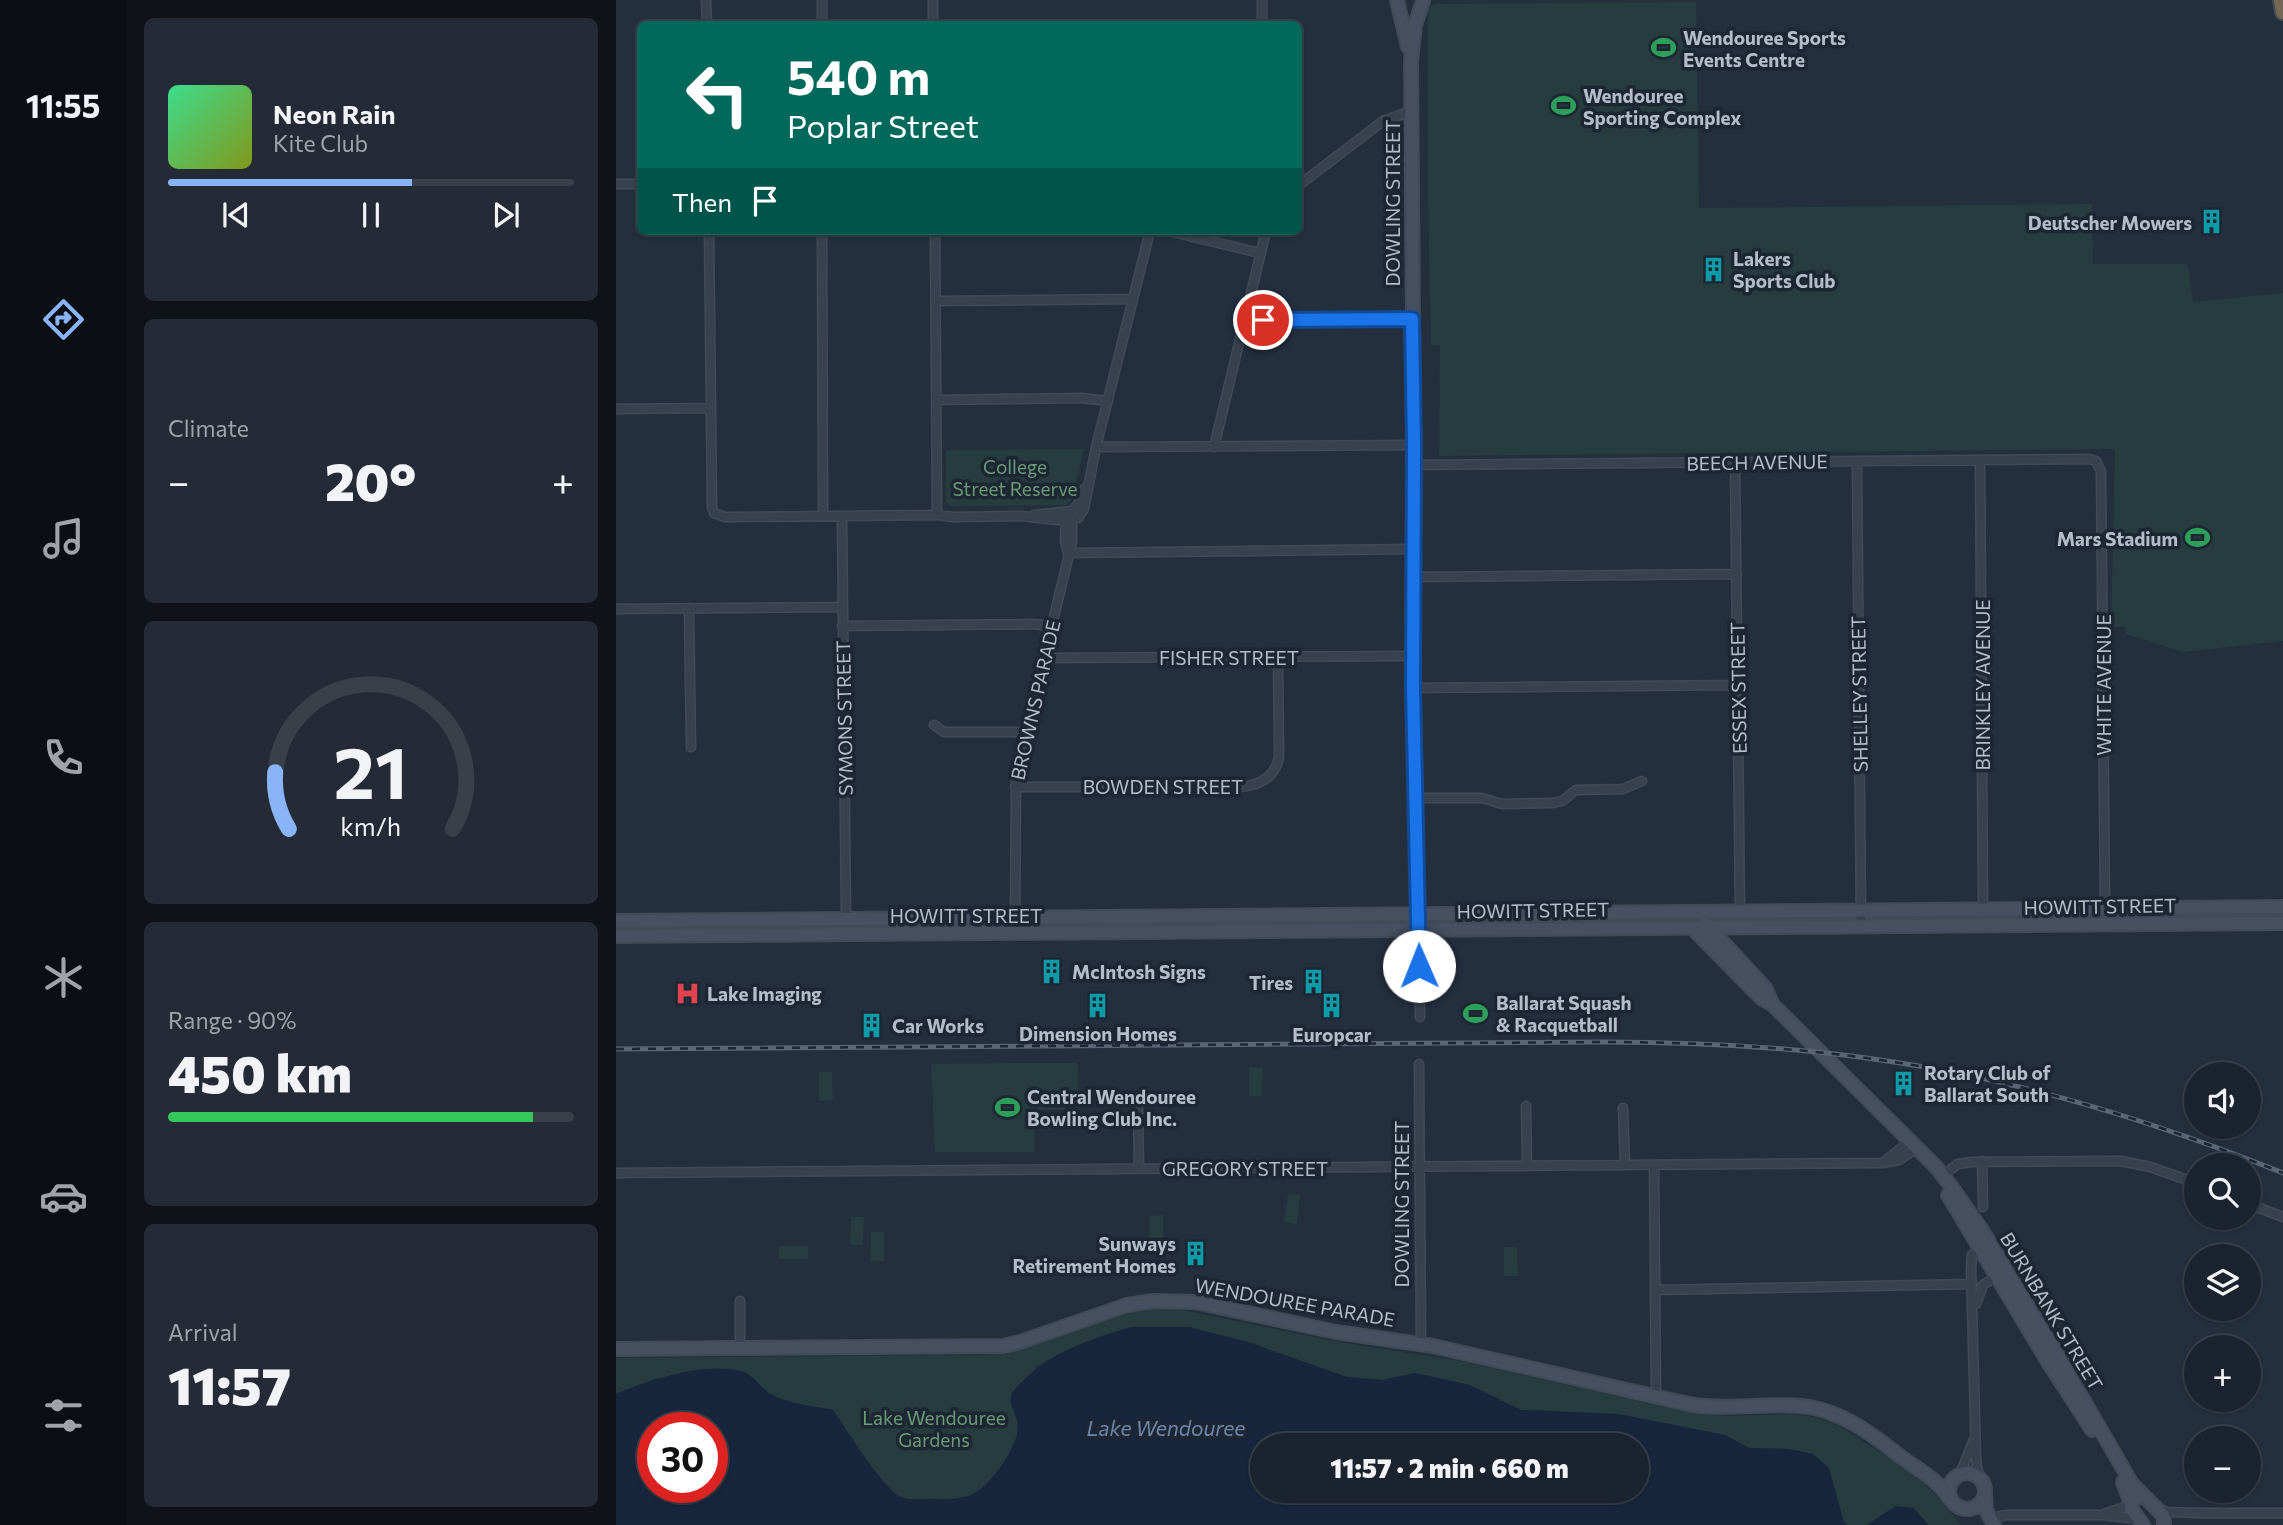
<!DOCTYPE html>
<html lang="en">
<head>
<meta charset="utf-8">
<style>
	body { margin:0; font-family:Commissioner,sans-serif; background:#242b36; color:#f1f3f6; height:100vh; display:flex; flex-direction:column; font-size:26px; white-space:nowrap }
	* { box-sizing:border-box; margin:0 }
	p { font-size:23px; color:#a0a4aa }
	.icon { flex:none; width:38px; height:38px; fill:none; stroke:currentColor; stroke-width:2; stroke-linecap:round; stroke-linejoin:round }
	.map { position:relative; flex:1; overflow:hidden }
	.details { display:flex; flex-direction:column; gap:18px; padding:18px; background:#0f1319; width:490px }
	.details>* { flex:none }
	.hud { position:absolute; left:21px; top:21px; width:665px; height:214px; border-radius:10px; box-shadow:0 2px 5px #0004,0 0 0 2px #39404a; background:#00695c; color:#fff; overflow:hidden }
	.buttons { position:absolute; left:1568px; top:1062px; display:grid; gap:14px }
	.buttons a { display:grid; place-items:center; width:77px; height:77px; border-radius:50%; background:#1b232e; box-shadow:0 2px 5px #0004,0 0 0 2px #39404a; font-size:35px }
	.speed { position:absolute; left:21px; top:1412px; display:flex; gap:14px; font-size:35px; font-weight:700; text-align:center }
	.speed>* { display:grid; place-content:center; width:91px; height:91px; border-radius:50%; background:#1b232e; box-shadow:0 2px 5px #0004,0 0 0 2px #39404a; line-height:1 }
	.speed .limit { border:10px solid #d22; background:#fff; color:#111 }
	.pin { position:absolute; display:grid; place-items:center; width:60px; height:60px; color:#fff; margin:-30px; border:4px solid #fff; border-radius:50%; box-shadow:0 2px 7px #0007 }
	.me { position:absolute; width:77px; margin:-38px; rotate:359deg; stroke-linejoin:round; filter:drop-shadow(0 0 5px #0008) }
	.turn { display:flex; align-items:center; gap:24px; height:147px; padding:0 35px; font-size:32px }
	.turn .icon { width:91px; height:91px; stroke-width:2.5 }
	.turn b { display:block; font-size:49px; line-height:60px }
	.then { display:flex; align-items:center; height:66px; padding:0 35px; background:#0003; gap:14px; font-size:26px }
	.big { font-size:52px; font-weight:800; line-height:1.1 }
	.details .widget { flex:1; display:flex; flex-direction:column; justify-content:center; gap:10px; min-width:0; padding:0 24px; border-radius:10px; background:#242b36 }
	.details .dial { align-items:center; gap:0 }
	.dial svg { height:182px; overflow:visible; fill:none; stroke:#39404a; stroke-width:7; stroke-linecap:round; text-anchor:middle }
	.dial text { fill:#f1f3f6; stroke:none }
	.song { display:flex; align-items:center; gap:21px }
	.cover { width:84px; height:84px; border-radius:10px; background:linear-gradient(135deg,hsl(150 70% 55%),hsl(70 70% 35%)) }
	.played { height:7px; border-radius:4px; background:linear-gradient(90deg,#8ab4f8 60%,#39404a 60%) }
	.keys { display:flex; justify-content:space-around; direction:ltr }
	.heat { display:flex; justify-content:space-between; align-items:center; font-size:38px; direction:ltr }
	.charge { height:10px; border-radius:5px; background:linear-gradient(90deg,#34c759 90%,#39404a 0) }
	.trip { position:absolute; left:634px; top:1433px; width:399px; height:70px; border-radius:35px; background:#1b232e; box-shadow:0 2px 5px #0004,0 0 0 2px #39404a; font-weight:800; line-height:70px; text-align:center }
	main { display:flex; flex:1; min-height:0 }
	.dock { display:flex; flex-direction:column; width:126px; justify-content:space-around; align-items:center; background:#0b0e12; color:#a0a4aa }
	.dock .icon { width:49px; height:49px }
	.dock .current { color:#8ab4f8 }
	.dock b { font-size:32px; color:#f1f3f6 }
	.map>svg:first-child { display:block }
</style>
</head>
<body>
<main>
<nav class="dock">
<b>11:55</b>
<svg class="icon current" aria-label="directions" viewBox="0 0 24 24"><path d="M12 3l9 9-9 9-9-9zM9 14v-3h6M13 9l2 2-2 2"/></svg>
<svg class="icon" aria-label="music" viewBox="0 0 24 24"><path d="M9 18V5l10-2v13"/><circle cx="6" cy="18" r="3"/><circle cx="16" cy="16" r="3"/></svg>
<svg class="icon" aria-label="phone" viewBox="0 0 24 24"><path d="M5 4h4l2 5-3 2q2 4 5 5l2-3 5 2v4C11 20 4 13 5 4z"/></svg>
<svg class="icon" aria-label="climate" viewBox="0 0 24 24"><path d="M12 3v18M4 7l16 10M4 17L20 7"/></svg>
<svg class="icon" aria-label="car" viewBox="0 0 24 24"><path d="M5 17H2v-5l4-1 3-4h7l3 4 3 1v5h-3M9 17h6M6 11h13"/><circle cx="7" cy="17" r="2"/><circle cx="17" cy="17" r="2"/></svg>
<svg class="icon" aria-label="filters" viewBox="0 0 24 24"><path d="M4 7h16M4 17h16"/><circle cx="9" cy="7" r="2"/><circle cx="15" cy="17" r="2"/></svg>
</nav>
<section class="details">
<div class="widget">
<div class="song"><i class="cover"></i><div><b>Neon Rain</b><p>Kite Club</p></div></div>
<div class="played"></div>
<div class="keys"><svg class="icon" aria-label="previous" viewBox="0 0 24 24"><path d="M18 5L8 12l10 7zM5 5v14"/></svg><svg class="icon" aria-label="pause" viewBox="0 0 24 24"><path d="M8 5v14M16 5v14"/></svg><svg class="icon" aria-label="next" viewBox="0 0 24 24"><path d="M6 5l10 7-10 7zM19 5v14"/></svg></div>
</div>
<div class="widget"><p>Climate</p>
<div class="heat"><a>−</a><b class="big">20°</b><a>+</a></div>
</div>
<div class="widget dial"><svg viewBox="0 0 100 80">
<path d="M14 69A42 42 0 1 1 86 69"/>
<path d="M14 69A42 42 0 0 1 8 44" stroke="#8ab4f8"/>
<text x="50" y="56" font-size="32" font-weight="700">21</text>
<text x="50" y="72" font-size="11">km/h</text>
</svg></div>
<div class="widget"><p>Range · 90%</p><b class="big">450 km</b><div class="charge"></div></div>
<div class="widget"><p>Arrival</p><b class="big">11:57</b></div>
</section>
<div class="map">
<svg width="1667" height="1525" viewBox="0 0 1667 1525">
	<rect width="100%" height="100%" fill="#242f3e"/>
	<!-- green -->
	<path fill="#263c3f" d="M1080 2 1083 208 1476 204 1477 264H1572L1577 302 1667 293V641L1567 652 1510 634 1509 627H1495L1499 449 823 456 824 346 815 345 812 204V10L818 4Z
		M468 449 456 500 450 505 334 506 330 502V450Z
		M388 1063H462L463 1110H419L418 1152H319L315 1064Z
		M633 1067 647 1068 646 1096H633Z
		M203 1072H216L217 1100 203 1101Z
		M672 1194 684 1195 681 1224 668 1222Z
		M547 1215V1244H534V1216Z
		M235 1217H248L247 1245H234Z
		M255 1232H268V1261H254Z
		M163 1246H192V1259H163Z
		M888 1247H901L902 1276H888Z
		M538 1309 566 1310 728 1343 845 1361 1076 1413 1115 1416 1181 1414 1202 1418 1223 1426 1286 1466 1308 1484 1324 1499 1345 1525H1312L1298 1508 1280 1506 1251 1525H1231L1174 1449 1133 1448 1109 1435 1002 1414 905 1410 854 1385 799 1373 767 1380 731 1377 573 1327H515L480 1338 443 1354 421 1366 395 1405C399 1413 404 1420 403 1430 400 1448 373 1487 356 1494 342 1500 328 1499 314 1499 306 1499 295 1501 287 1498 267 1489 231 1430 217 1410 196 1406 173 1404 155 1394 144 1388 136 1373 125 1371 85 1362 37 1380 0 1394V1358L368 1355C427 1348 479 1316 538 1309Z"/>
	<!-- water -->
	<path fill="#17263c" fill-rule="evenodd" d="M515 1327H573L632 1342 731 1377 767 1380 799 1373 854 1385 905 1410 1002 1414 1109 1435 1133 1448 1174 1449 1197 1454 1213 1468 1228 1522 1231 1525H0V1394C36 1379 85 1363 125 1371 136 1373 144 1388 154 1394 173 1404 196 1406 217 1410 232 1432 261 1480 281 1495 291 1501 301 1499 312 1499 327 1499 346 1501 359 1493 375 1484 392 1459 398 1443 410 1417 389 1409 396 1393 398 1389 404 1384 407 1381 436 1351 476 1339 515 1327ZM37 1428H96V1488H37ZM646 1446H1020V1491H646Z
		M1280 1506 1298 1508 1312 1525H1251Z"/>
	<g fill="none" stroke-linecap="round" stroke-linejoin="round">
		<defs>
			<path id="street" d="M90 0 91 24
				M206 0V24
				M317 0V24
				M646 0V24
				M0 184H24
				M682 186 767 121 795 111
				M93 231 96 507 98 513 109 517 321 515 338 517 405 516 451 521 462 518 468 509 480 447 534 231
				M206 231 207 516
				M319 231 321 515
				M553 231 644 253
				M320 301 517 299
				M628 318 647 320 796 319
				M320 400 465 398 492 401
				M0 409 95 408
				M480 447 798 445
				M598 447 650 231
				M1364 460 1367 910
				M1241 461 1245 927
				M1119 462 1124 913
				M798 465 1473 459 1480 461 1485 471 1489 909
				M418 515 456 511 462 504 468 489
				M226 516 230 920
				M450 518 449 541 452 553
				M452 553 797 549
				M797 577 1121 574
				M73 608 75 747
				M0 609 226 607
				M226 626 416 624 436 626
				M428 658 797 656
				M797 688 1122 685
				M318 725 328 732H410
				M399 787H625C644 785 660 777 663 756L662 656
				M801 798H866L886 804 937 803 946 801 960 790 1007 789 1026 781
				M802 931 804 1017
				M399 934 400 774 456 542V521L451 512
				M803 1064 805 1344
				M522 1105 523 1169
				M910 1106 911 1166
				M1007 1108 1009 1165
				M1269 1161 1293 1142
				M1366 1161 1367 1207
				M1038 1165 1040 1397
				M0 1173 1266 1163 1283 1160 1300 1149
				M1327 1175 1342 1164 1356 1162 1505 1161 1534 1167 1580 1183
				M1633 1204 1667 1217
				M1039 1290 1356 1284
				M1360 1304 1367 1285 1382 1275
				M124 1348V1301
				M1344 1474 1358 1439
				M1365 1480 1361 1468 1360 1458 1355 1269 1356 1255 1366 1249
				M1545 1510 1552 1512 1579 1513H1667
				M1488 1514 1515 1505
				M1375 1518 1391 1515H1486L1521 1519"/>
			<path id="secondary" d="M781 0 792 47
				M802 920 797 688 798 445 795 61 799 25 807 1
				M0 921 1667 907
				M1089 923 1150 989 1156 1004
				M1076 928 1145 998 1156 1004 1320 1167 1335 1186 1365 1229 1442 1356 1516 1484 1547 1515 1548 1525
				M0 936 1667 923
				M1332 1195 1432 1362 1476 1430
				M0 1349 387 1346 404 1342 511 1305 537 1301 579 1302 720 1332 817 1346 1077 1405C1113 1410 1149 1403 1185 1406 1223 1409 1256 1434 1285 1457 1302 1469 1322 1480 1334 1499
				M1333 1491a18 18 0 1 1 36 0a18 18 0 1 1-36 0Z
				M1507 1482 1515 1504
				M1369 1495 1370 1510 1378 1525
				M1520 1498 1517 1500 1515 1508 1527 1525"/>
			<path id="highway" d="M1665 0 1667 12"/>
		</defs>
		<!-- street casing -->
		<use href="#street" stroke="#414a57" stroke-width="11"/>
		<!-- secondary casing -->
		<use href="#secondary" stroke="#414a57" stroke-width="16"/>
		<!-- highway casing -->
		<use href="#highway" stroke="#434c59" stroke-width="18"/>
		<!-- street -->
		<use href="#street" stroke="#38414e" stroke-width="8"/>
		<!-- secondary -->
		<use href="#secondary" stroke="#465061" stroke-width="12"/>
		<!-- highway -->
		<use href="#highway" stroke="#746855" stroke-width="14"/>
		<defs>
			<path id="rail" d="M0 1049 986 1042C1084 1042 1182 1047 1278 1062 1412 1082 1542 1123 1667 1173"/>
		</defs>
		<!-- rail casing -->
		<use href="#rail" stroke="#5a6575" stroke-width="5"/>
		<!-- rail -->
		<use href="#rail" stroke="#1d2633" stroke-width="2.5" stroke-dasharray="8" stroke-linecap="butt"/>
	</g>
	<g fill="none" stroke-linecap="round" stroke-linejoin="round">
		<defs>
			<path id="route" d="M647 320 796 319 798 445 797 688 803 966"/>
		</defs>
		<!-- route casing -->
		<use href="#route" stroke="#114b97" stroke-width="18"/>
		<!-- route -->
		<use href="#route" stroke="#1a73e8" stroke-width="12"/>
	</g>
	<!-- icons -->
	<defs>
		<symbol id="stadium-bare" viewBox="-9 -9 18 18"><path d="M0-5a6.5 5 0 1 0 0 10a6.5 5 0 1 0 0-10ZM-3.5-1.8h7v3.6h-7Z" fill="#2e9e5b" stroke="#1d2633" stroke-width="2.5" paint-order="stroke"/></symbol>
		<symbol id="building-bare" viewBox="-9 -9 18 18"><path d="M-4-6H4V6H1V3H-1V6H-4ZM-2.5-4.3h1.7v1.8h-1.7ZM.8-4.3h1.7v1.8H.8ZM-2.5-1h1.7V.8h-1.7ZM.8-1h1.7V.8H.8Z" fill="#0f9aa8" stroke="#1d2633" stroke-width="2.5" paint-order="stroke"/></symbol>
		<symbol id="hospital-bare" viewBox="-9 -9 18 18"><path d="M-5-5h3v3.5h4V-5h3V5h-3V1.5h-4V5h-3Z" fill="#e0444e" stroke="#1d2633" stroke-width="2.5" paint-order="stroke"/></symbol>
	</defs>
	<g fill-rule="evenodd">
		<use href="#stadium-bare" x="1030" y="30" width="35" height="35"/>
		<use href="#stadium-bare" x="930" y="88" width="35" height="35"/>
		<use href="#building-bare" x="1578" y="204" width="35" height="35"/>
		<use href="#building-bare" x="1080" y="252" width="35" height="35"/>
		<use href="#stadium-bare" x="1564" y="520" width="35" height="35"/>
		<use href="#building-bare" x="418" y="954" width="35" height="35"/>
		<use href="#building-bare" x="680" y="964" width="35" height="35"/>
		<use href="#hospital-bare" x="54" y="976" width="35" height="35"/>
		<use href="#building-bare" x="464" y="988" width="35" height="35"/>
		<use href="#building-bare" x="698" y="988" width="35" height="35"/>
		<use href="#stadium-bare" x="842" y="996" width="35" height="35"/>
		<use href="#building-bare" x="238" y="1008" width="35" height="35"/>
		<use href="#building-bare" x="1270" y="1066" width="35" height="35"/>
		<use href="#stadium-bare" x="374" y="1090" width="35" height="35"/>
		<use href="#building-bare" x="562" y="1236" width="35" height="35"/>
	</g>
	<g text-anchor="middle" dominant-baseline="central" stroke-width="7" stroke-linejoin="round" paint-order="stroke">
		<!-- poi labels -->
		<g font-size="19" font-weight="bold" fill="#b4bcc9" stroke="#1d2633" text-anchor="start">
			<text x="1067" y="37">Wendouree Sports<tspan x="1067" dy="22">Events Centre</tspan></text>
			<text x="967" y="95">Wendouree<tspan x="967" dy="22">Sporting Complex</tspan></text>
			<text x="1576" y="222" text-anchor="end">Deutscher Mowers</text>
			<text x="1117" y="258">Lakers<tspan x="1117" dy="22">Sports Club</tspan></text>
			<text x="1562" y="538" text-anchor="end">Mars Stadium</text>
			<text x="456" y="971">McIntosh Signs</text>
			<text x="677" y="982" text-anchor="end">Tires</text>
			<text x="91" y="993">Lake Imaging</text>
			<text x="880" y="1002">Ballarat Squash<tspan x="880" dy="22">&amp; Racquetball</tspan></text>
			<text x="276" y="1025">Car Works</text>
			<text x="482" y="1033" text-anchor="middle">Dimension Homes</text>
			<text x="716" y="1034" text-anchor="middle">Europcar</text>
			<text x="1308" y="1072">Rotary Club of<tspan x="1308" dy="22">Ballarat South</tspan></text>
			<text x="411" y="1096">Central Wendouree<tspan x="411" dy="22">Bowling Club Inc.</tspan></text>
			<text x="560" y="1243" text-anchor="end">Sunways<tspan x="560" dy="22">Retirement Homes</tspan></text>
		</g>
		<!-- street labels -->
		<g font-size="19" fill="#b4bcc9" stroke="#1d2633">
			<text transform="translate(776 203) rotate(-90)">DOWLING STREET</text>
			<text transform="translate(1141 462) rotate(-1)">BEECH AVENUE</text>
			<text x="613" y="657">FISHER STREET</text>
			<text transform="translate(1366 685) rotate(-90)">BRINKLEY AVENUE</text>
			<text transform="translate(1487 685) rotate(-90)">WHITE AVENUE</text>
			<text transform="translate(1122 688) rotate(-91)">ESSEX STREET</text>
			<text transform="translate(1243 694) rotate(-91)">SHELLEY STREET</text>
			<text transform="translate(419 700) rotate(-77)">BROWNS PARADE</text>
			<text transform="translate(228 718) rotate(-91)">SYMONS STREET</text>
			<text x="547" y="786">BOWDEN STREET</text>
			<text transform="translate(1484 906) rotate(-1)">HOWITT STREET</text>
			<text transform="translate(917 910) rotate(-1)">HOWITT STREET</text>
			<text x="350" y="915">HOWITT STREET</text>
			<text x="629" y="1168">GREGORY STREET</text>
			<text transform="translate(785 1204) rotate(-90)">DOWLING STREET</text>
			<text transform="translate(679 1302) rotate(10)">WENDOUREE PARADE</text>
			<text transform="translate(1436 1311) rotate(59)">BURNBANK STREET</text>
		</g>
		<!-- park labels -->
		<g font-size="19" fill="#6b9a76" stroke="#1d2633">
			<text x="399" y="466">College<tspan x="399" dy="22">Street Reserve</tspan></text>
			<text x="318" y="1417">Lake Wendouree<tspan x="318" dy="22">Gardens</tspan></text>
		</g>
		<!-- water labels -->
		<g font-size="21" font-style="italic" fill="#6d86a8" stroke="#1d2633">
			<text x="550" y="1427">Lake Wendouree</text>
		</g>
	</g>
</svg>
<div class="buttons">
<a><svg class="icon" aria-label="sound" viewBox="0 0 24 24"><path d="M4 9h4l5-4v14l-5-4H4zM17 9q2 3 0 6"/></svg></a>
<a><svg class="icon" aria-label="search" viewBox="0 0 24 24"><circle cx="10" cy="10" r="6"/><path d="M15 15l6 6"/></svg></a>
<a><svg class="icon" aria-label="layers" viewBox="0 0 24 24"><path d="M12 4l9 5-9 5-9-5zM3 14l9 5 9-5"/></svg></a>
<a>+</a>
<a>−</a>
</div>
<div class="speed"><div class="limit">30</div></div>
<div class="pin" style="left:647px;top:320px;background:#d93025"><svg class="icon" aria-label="arrive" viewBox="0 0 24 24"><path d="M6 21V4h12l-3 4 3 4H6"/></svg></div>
<svg class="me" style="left:803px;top:966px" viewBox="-20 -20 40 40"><circle r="19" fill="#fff"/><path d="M0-13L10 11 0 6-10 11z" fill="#1a73e8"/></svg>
<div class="trip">11:57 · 2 min · 660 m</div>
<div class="hud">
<div class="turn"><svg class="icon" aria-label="left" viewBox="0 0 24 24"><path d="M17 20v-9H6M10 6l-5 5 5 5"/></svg><div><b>540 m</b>Poplar Street</div></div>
<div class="then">Then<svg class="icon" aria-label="arrive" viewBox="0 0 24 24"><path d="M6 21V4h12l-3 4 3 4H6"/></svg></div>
</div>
</div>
</main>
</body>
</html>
